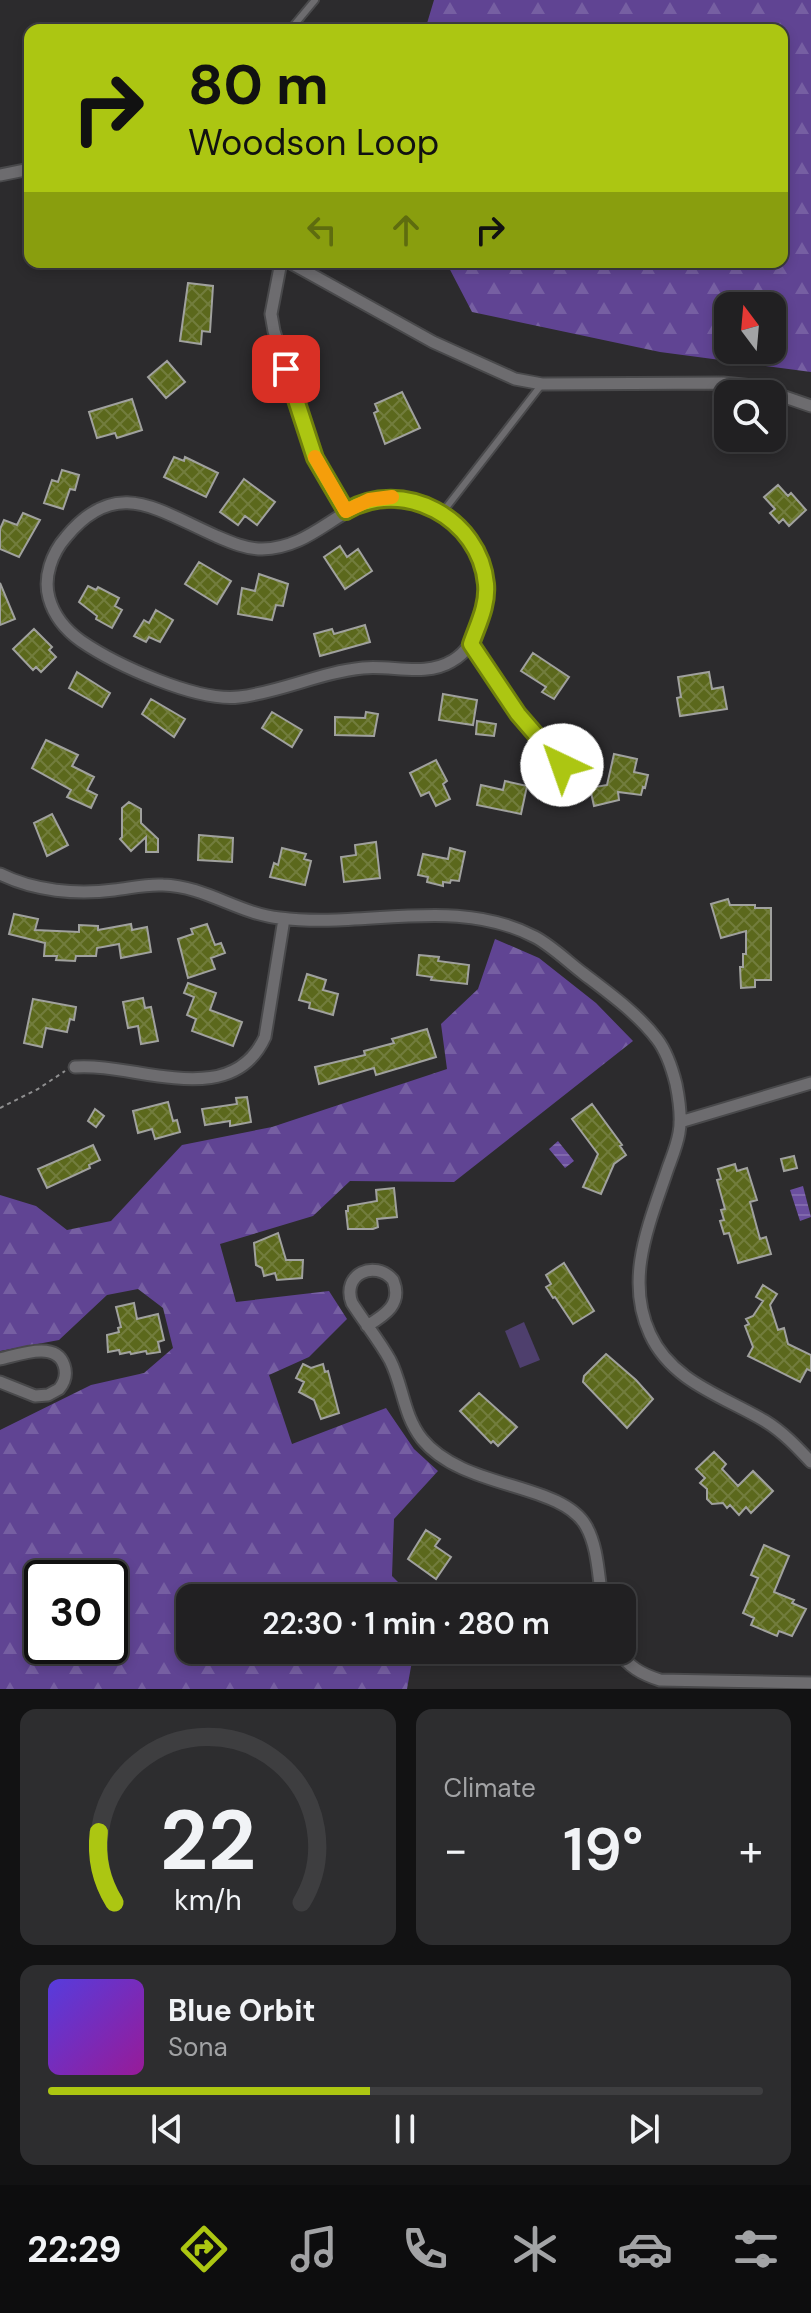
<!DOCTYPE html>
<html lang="en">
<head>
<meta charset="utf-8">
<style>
	body { margin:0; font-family:"DM Sans",sans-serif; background:#2d2d2f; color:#f1f3f6; height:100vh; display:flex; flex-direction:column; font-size:30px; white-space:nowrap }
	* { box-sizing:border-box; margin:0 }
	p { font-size:26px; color:#a2a3a5 }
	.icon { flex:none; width:44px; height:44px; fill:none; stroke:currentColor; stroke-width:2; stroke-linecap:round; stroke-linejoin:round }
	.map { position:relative; height:1689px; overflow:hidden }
	.details { display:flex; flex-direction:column; gap:20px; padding:20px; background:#121213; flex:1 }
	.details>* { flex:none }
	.hud { position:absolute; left:24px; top:24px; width:764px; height:244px; border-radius:16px; box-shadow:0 4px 12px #0003,0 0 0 2px #3e3e40; background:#acc612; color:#111; overflow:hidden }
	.needle { width:52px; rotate:344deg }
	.fabs { position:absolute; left:714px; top:292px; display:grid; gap:16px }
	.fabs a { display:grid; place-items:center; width:72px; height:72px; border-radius:16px; background:#212022; box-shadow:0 4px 12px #0003,0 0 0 2px #3e3e40; font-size:40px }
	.speed { position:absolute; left:24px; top:1560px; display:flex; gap:16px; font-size:40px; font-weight:700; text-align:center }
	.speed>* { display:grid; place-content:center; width:104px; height:104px; border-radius:50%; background:#212022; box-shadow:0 4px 12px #0003,0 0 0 2px #3e3e40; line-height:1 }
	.speed .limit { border:4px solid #111; border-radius:12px; background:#fff; color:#111 }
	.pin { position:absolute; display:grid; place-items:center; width:68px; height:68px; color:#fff; margin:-34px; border-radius:16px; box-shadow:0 4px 12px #0006 }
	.me { position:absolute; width:88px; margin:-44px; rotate:318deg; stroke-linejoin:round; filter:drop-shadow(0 0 6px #0008) }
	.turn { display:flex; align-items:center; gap:28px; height:168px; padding:0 32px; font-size:36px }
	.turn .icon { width:104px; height:104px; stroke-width:2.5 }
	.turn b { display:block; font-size:56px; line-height:68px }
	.lanes { display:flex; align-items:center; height:76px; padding:0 32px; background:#0003; justify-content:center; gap:40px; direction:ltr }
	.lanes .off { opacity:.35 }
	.big { font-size:60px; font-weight:600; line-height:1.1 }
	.details .tile { flex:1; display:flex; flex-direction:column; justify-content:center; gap:12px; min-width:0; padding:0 28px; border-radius:16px; background:#2d2d2f }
	.details .dial { align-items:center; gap:0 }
	.dial svg { height:208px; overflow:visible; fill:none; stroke:#3e3e40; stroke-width:7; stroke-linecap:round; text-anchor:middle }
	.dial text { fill:#f1f3f6; stroke:none }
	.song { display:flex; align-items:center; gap:24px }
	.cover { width:96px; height:96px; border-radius:12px; background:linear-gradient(135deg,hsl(250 70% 55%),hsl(300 70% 35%)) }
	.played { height:8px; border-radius:4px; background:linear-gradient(90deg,#acc612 45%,#3e3e40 45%) }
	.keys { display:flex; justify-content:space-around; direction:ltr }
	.heat { display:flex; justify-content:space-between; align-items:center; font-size:44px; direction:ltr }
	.details .tiles { flex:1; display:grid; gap:20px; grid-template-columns:1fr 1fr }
	.tile:last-child { grid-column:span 2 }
	.trip { position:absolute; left:176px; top:1584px; width:460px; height:80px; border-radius:16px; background:#212022; box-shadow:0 4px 12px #0003,0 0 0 2px #3e3e40; font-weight:600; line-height:80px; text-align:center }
	.dock { display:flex; height:128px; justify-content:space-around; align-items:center; background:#0d0d0e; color:#a2a3a5 }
	.dock .icon { width:56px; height:56px }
	.dock .current { color:#acc612 }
	.dock b { font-size:36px; color:#f1f3f6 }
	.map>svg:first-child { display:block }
</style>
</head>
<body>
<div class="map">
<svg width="811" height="1689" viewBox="0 0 811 1689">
	<defs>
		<pattern id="forest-firs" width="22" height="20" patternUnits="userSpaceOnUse" patternTransform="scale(2)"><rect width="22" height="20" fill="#604493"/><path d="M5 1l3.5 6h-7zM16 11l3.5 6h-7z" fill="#765fa2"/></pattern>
		<pattern id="water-rules" width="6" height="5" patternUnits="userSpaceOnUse" patternTransform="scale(2)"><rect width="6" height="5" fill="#6b4f9f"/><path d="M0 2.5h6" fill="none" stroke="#8068ac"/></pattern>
		<pattern id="building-cross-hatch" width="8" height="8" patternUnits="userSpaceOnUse" patternTransform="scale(2)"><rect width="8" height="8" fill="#5b681c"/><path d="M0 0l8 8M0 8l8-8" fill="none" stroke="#727d3d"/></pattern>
	</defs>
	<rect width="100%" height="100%" fill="#2c2b2d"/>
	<!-- forest -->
	<path fill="url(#forest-firs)" fill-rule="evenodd" d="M434 0H811V372L660 352 472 312 446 262H782V30H425ZM728 306H772V350H728Z
		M495 939 539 958 596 1003 633 1041 454 1182 350 1181 313 1216 220 1244 236 1302 329 1291 347 1319 309 1357 269 1375 292 1444 386 1408 414 1449 438 1471 394 1519 392 1576 414 1598H190V1650H414L407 1689H0V1430L91 1385 144 1373 173 1348 163 1308 138 1289 107 1295 59 1340 0 1351V1195L36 1206 67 1230 111 1221 182 1145 272 1127 447 1069 441 1024 478 989ZM42 1578H110V1646H42Z"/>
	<!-- pitch -->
	<path fill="#4e3f6d" d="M524 1322 540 1360 520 1368 505 1331Z"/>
	<!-- water -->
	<path fill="url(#water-rules)" d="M558 1141 574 1161 565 1168 549 1149Z
		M803 1186 811 1217 800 1221 790 1190Z"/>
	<!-- building -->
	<path fill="url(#building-cross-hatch)" stroke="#a0a19e" stroke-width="2" d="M188 283 213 286 210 332 202 331 201 344 180 341Z
		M167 361 185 382 166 398 148 377Z
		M402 392 420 428 385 444 374 413 378 411 375 404Z
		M132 399 142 430 117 438 115 433 97 438 89 412Z
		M174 457 184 461 185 457 218 473 206 497 164 477Z
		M62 470 79 475 75 490 70 489 63 509 44 503 52 480 58 482Z
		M244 479 275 502 257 525 245 516 238 525 220 512Z
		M778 485 788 496 791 493 806 510 789 526 783 519 779 523 770 513 775 509 764 497Z
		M23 513 40 520 19 557 0 549V529L4 520 17 525Z
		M340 546 347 557 358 549 372 571 345 589 324 557Z
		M199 562 231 581 217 604 185 584Z
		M259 574 288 584 283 606 276 605 272 620 238 614 242 588 255 591Z
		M0 583 15 619 0 625Z
		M88 586 96 590 98 587 119 598 115 606 122 610 112 628 96 619 97 616 79 602Z
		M156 610 173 620 160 642 149 637 146 642 134 636 144 620 149 623Z
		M365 625 370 642 320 656 314 634 332 629 334 634Z
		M34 629 52 647 49 650 56 657 41 672 36 667 33 670 13 649Z
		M533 653 569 677 554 699 542 692 546 687 521 671Z
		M77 672 110 693 102 707 69 688Z
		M709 672 712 689 723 687 727 709 680 716 677 698 681 697 678 677Z
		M443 694 477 700 473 725 439 720Z
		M151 699 185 719 174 737 142 714Z
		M272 712 302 730 292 747 262 728Z
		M366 712 378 714 374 736 335 735V717L365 718Z
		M477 721 496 724 494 736 476 734Z
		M46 740 78 755 72 766 94 777 87 790 97 795 91 808 67 797 71 790 32 768Z
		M614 754 637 759 634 772 648 775 645 788 643 787 641 795 618 792 619 800 594 806 590 788 607 785Z
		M436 760 447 781 443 784 450 799 436 806 429 792 421 796 410 773Z
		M505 781 527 786 521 814 477 805 481 785 503 790Z
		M129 802 141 809V823L158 839V852H146V837L131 851 120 839 122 837V808Z
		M52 814 68 845 47 856 34 823Z
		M199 835 233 838 232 862 198 860Z
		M376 842 380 878 344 882 341 857 356 855 355 845Z
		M282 848 306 854 304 859 311 861 305 885 270 877 274 863 278 865Z
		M450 848 465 852 459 881 451 880 450 883 443 882V886L427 882 428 877 418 875 423 854 448 859Z
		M728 899 730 905H755V908H771V980H755V987L741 988 740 967H743V954H746V931L721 938 711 904Z
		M14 914 38 919 35 930 79 932V925L98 926V930L131 924 132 930 147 927 151 952 121 958 119 944 97 948 96 956H76L75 961 56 960 57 956H44L45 943 9 934Z
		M207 924 215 945 221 943 225 953 211 958 215 969 188 978 178 939 193 934 191 929Z
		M419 955 439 957 438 961 469 965 467 984 431 980 432 977 417 975Z
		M307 974 326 980 323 990 338 994 333 1015 309 1008 310 1003 299 1000Z
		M188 983 216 993 210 1010 242 1022 233 1046 192 1031 196 1019 187 1015 194 997 184 993Z
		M143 998 145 1008 151 1007 158 1041 141 1044 138 1026 128 1028 123 1002Z
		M33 999 76 1007 74 1020 70 1019 67 1032 46 1028 42 1047 24 1043Z
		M427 1029 436 1057 376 1075 374 1068 319 1084 315 1067 365 1055 364 1051 394 1043 392 1039Z
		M247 1097 251 1122 230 1126V1121L205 1125 202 1109 237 1104 236 1098Z
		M168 1102 173 1121 177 1120 180 1132 155 1139 152 1129 138 1133 133 1111Z
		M592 1104 622 1145 620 1146 626 1155 614 1164 601 1194 583 1187 598 1154 572 1119Z
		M95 1109 104 1116 96 1127 88 1121Z
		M93 1145 100 1160 89 1165 90 1168 47 1188 38 1169Z
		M794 1156 797 1168 784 1171 781 1159Z
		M735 1164 737 1171 747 1168 757 1200 750 1202 760 1239 766 1237 771 1254 738 1263 729 1233 724 1234 720 1221 724 1220 721 1210 725 1209 717 1180 721 1179 718 1169Z
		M394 1188 397 1217 377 1219 378 1227 373 1229H348L346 1211H348V1206L377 1201 376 1190Z
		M278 1233 286 1260H303L302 1278 277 1280 275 1273 264 1276 262 1268 256 1265 254 1243Z
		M564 1263 594 1311 573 1324 555 1297 553 1298 546 1287 551 1284 546 1275Z
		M763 1285 777 1294 770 1305 778 1330 784 1328 788 1344 811 1355V1371L807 1369 800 1382 748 1356 753 1347 745 1326 749 1324 746 1319 753 1316 763 1301 756 1297Z
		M134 1303 137 1319 158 1314 164 1340 158 1342 160 1352 147 1354 146 1351 131 1354 130 1352 120 1354 119 1350 108 1352 107 1335 119 1332 118 1328 121 1327 116 1307Z
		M606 1354 636 1380 653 1399 627 1428 583 1382 584 1376Z
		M303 1364 311 1368 323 1364 325 1372 328 1371 339 1413 321 1419 314 1400 299 1392 304 1382 296 1378Z
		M479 1393 517 1427 498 1446 493 1441 491 1443 460 1411Z
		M714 1452 726 1464 722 1469 738 1486 753 1471 773 1491 751 1513 746 1507 739 1515 730 1505 727 1508 723 1503 712 1504 707 1499V1489L700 1483 705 1478 696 1469Z
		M426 1530 440 1539 435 1546 451 1557 436 1579 408 1559Z
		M764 1545 789 1556 774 1592 794 1600 792 1603 806 1609 792 1636 779 1631 777 1636 751 1625 754 1618 743 1613 758 1578 751 1575Z"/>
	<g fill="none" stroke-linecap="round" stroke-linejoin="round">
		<defs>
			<path id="lane" d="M290 30 315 0
				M442 513 542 384"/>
			<path id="street" d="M0 175 30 169
				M281 262 271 314 274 331 315 458 346 511
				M289 262 433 342 515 379 542 384 723 383 753 386 811 406
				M395 497C457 511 503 555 479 622 473 639 468 652 452 661 426 677 392 665 363 668 321 672 281 692 239 697 197 702 116 665 81 641 67 631 54 616 49 598 43 577 52 553 66 537 116 476 157 510 216 536 230 542 246 549 262 549 317 548 341 498 395 497Z
				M471 644 518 714 562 765
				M0 874C34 891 77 895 114 890 131 888 146 884 163 885 205 886 239 914 280 918 365 929 455 895 535 937 552 946 568 962 584 974 609 993 638 1014 657 1039 667 1052 672 1068 676 1084 679 1099 682 1118 679 1133 677 1145 672 1157 668 1168 650 1222 624 1278 650 1334 672 1382 723 1396 765 1421 783 1432 797 1447 811 1462
				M75 1067C135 1062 231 1112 265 1037L284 919
				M680 1122 811 1083
				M367 1326C385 1315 403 1304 393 1280 375 1259 341 1274 352 1303 364 1322 379 1340 390 1360 403 1385 403 1415 422 1439 463 1490 561 1482 586 1526 598 1547 598 1575 602 1598
				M0 1359C18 1355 56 1340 64 1365 67 1374 65 1382 59 1389L48 1395 35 1396 0 1382
				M617 1650C629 1667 641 1674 660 1680L811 1683"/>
		</defs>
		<!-- lane casing -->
		<use href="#lane" stroke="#49494b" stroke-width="10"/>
		<!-- street casing -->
		<use href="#street" stroke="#49494b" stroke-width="15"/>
		<!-- path -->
		<path stroke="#8f8f90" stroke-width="2" stroke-dasharray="4 4" stroke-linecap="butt" d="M0 1108 38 1089 65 1071"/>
		<!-- lane -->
		<use href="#lane" stroke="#6d6c6f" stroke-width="6"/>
		<!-- street -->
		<use href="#street" stroke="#6d6c6f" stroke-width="11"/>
	</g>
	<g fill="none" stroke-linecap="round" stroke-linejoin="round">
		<defs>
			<path id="route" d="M286 369 315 458 346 511C403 477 480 518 486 584 488 605 478 624 471 644L518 714 562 765"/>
		</defs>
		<!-- route casing -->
		<use href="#route" stroke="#70810c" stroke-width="20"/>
		<!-- route -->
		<use href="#route" stroke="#acc612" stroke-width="14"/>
		<!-- slow -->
		<path stroke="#f59e0b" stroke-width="14" d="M315 457 346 511 369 500 392 497"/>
	</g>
</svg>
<div class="fabs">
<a><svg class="needle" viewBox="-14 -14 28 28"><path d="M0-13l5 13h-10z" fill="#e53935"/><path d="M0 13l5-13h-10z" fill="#a2a3a5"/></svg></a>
<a><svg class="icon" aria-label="search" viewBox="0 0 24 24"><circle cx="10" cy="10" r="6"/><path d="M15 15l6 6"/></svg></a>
</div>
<div class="speed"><div class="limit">30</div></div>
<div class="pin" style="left:286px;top:369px;background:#d93025"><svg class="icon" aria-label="arrive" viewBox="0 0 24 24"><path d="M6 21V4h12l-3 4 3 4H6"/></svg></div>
<svg class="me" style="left:562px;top:765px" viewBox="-20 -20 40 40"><circle r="19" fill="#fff"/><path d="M0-13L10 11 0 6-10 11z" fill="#acc612"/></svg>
<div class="trip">22:30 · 1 min · 280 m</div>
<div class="hud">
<div class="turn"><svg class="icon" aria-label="right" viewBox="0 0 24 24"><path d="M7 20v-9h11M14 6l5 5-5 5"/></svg><div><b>80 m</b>Woodson Loop</div></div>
<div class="lanes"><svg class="icon off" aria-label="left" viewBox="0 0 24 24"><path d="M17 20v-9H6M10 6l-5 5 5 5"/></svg><svg class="icon off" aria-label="ahead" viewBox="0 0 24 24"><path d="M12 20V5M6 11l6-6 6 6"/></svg><svg class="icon" aria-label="right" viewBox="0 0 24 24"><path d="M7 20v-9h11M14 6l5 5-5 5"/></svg></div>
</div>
</div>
<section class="details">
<div class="tiles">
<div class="tile dial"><svg viewBox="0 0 100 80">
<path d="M14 69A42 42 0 1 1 86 69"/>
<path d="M14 69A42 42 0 0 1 8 42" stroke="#acc612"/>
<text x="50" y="56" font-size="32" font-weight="700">22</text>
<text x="50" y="72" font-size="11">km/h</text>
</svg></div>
<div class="tile"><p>Climate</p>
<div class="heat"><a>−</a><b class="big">19°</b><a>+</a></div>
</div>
<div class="tile">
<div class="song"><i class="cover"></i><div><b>Blue Orbit</b><p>Sona</p></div></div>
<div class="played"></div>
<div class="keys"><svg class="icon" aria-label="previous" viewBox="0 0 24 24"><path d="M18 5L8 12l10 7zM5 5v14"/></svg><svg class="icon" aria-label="pause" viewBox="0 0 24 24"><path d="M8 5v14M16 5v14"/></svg><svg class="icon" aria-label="next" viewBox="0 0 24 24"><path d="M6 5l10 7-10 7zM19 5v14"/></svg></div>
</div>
</div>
</section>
<nav class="dock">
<b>22:29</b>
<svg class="icon current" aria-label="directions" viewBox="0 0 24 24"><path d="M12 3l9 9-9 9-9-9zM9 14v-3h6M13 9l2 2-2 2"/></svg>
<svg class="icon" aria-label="music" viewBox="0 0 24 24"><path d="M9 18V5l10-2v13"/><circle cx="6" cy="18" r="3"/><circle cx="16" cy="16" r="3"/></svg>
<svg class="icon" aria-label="phone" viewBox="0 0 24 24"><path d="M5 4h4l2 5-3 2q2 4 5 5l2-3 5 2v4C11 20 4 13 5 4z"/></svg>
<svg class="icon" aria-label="climate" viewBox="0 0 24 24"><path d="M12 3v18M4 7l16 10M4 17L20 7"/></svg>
<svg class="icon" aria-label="car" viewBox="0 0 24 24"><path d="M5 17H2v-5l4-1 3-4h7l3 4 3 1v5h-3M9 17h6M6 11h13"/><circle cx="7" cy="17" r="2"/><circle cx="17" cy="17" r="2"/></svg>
<svg class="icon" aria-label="filters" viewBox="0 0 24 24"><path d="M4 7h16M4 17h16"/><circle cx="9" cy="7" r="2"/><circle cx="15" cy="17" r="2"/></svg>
</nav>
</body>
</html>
